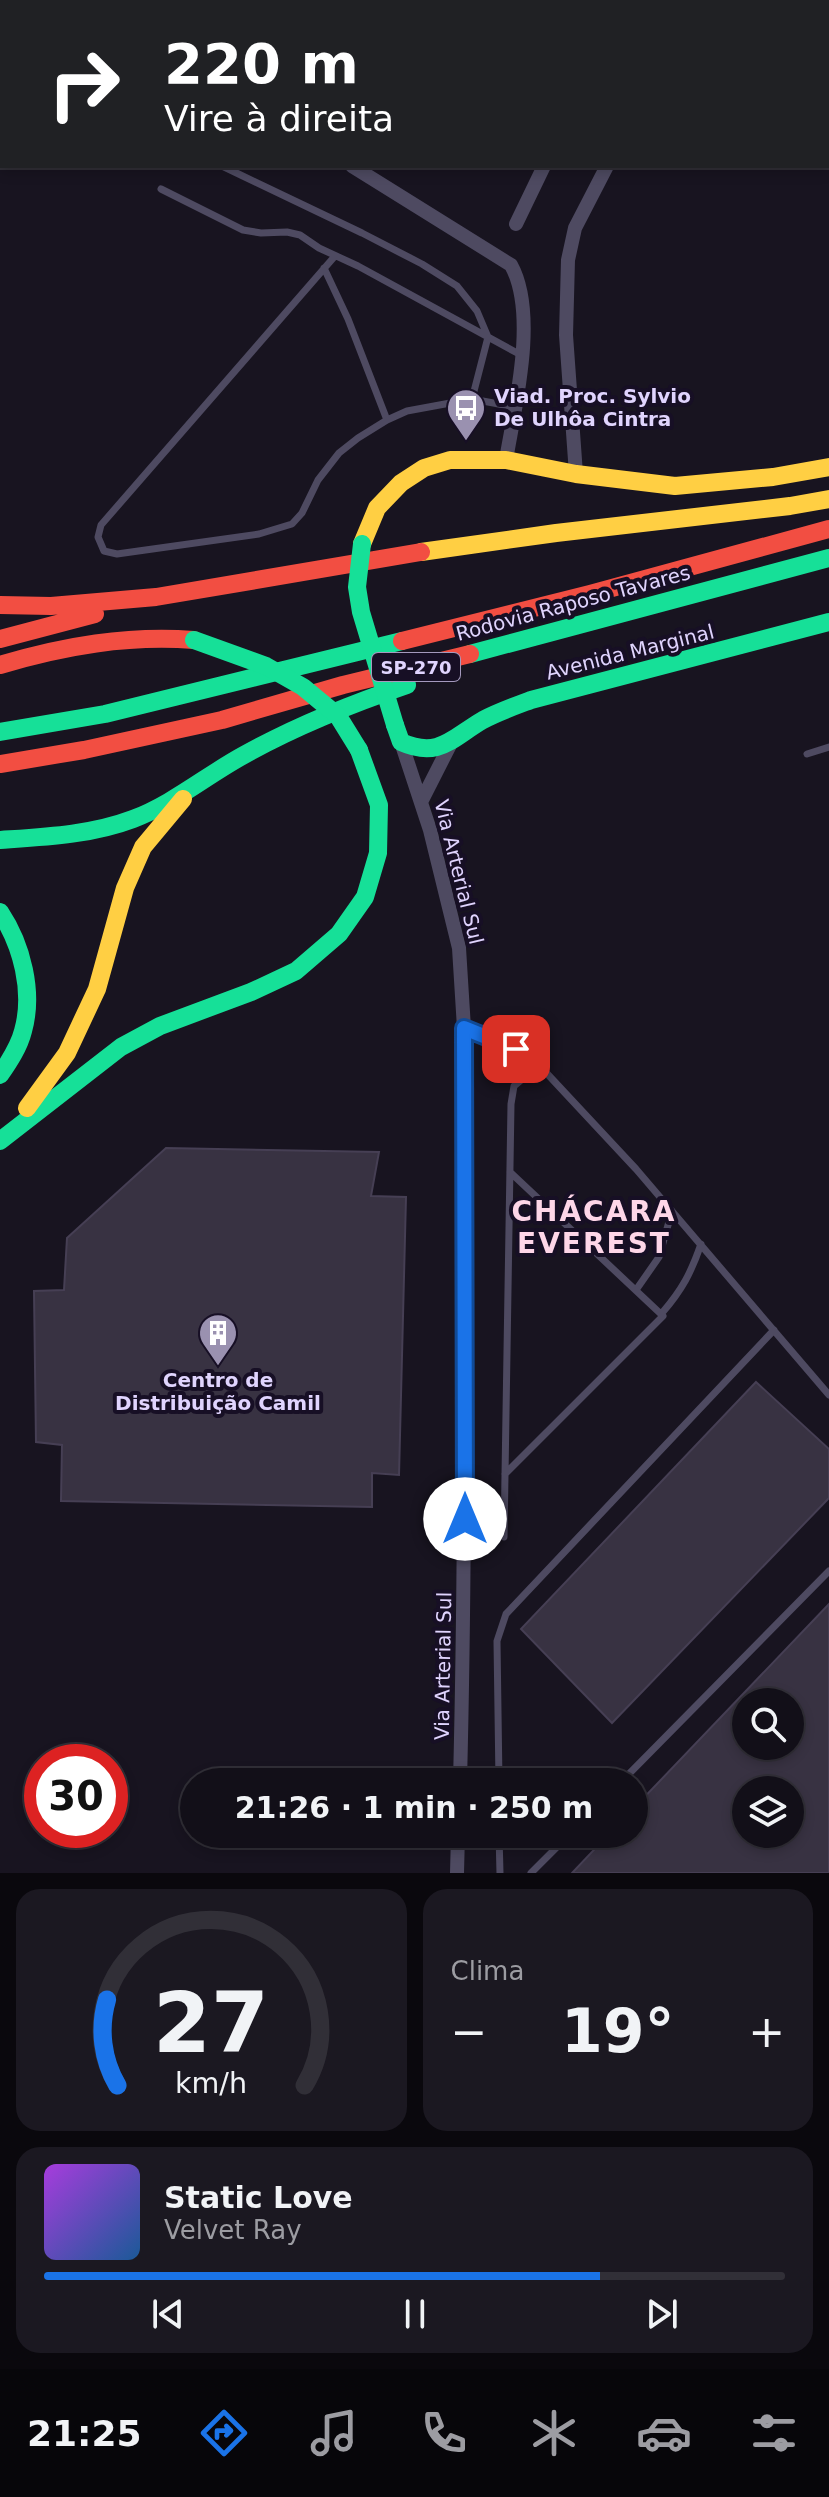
<!DOCTYPE html>
<html lang="pt">
<head>
<meta charset="utf-8">
<style>
	body { margin:0; font-family:"DejaVu Sans",sans-serif; background:#1b1821; color:#f1f3f6; height:100vh; display:flex; flex-direction:column; font-size:30px; white-space:nowrap }
	* { box-sizing:border-box; margin:0 }
	p { font-size:26px; color:#9c9ca2 }
	.icon { flex:none; width:44px; height:44px; fill:none; stroke:currentColor; stroke-width:2; stroke-linecap:round; stroke-linejoin:round }
	.map { position:relative; height:1873px; overflow:hidden }
	.sheet { display:flex; flex-direction:column; gap:16px; padding:16px; background:#0a080d; flex:1 }
	.sheet>* { flex:none }
	.hud { position:absolute; left:0px; top:0px; width:830px; height:168px; box-shadow:0 4px 12px #0003,0 0 0 2px #312f37; background:#202124; color:#fff; overflow:hidden }
	.fabs { position:absolute; left:732px; top:1688px; display:grid; gap:16px }
	.fabs a { display:grid; place-items:center; width:72px; height:72px; border-radius:50%; background:#120f18; box-shadow:0 4px 12px #0003,0 0 0 2px #312f37; font-size:40px }
	.speed { position:absolute; left:24px; top:1744px; display:flex; gap:16px; font-size:40px; font-weight:700; text-align:center }
	.speed>* { display:grid; place-content:center; width:104px; height:104px; border-radius:50%; background:#120f18; box-shadow:0 4px 12px #0003,0 0 0 2px #312f37; line-height:1 }
	.speed .limit { border:12px solid #d22; background:#fff; color:#111 }
	.pin { position:absolute; display:grid; place-items:center; width:68px; height:68px; color:#fff; margin:-34px; border-radius:16px; box-shadow:0 4px 12px #0006 }
	.me { position:absolute; width:88px; margin:-44px; rotate:0deg; stroke-linejoin:round; filter:drop-shadow(0 0 6px #0008) }
	.turn { display:flex; align-items:center; gap:28px; height:168px; padding:0 32px; font-size:36px }
	.turn .icon { width:104px; height:104px; stroke-width:2.5 }
	.turn b { display:block; font-size:56px; line-height:68px }
	.big { font-size:60px; font-weight:700; line-height:1.1 }
	.sheet .widget { flex:1; display:flex; flex-direction:column; justify-content:center; gap:12px; min-width:0; padding:0 28px; border-radius:24px; background:#1b1821 }
	.sheet .dial { align-items:center; gap:0 }
	.dial svg { height:208px; overflow:visible; fill:none; stroke:#312f37; stroke-width:7; stroke-linecap:round; text-anchor:middle }
	.dial text { fill:#f1f3f6; stroke:none }
	.song { display:flex; align-items:center; gap:24px }
	.cover { width:96px; height:96px; border-radius:12px; background:linear-gradient(135deg,hsl(280 70% 55%),hsl(210 70% 35%)) }
	.played { height:8px; border-radius:4px; background:linear-gradient(90deg,#1a73e8 75%,#312f37 75%) }
	.keys { display:flex; justify-content:space-around; direction:ltr }
	.heat { display:flex; justify-content:space-between; align-items:center; font-size:44px; direction:ltr }
	.sheet .tiles { flex:1; display:grid; gap:16px; grid-template-columns:1fr 1fr }
	.widget:last-child { grid-column:span 2 }
	.trip { position:absolute; left:180px; top:1768px; width:468px; height:80px; border-radius:40px; background:#120f18; box-shadow:0 4px 12px #0003,0 0 0 2px #312f37; font-weight:700; line-height:80px; text-align:center }
	.menu { display:flex; height:128px; justify-content:space-around; align-items:center; background:#07060a; color:#9c9ca2 }
	.menu .icon { width:56px; height:56px }
	.menu .on { color:#1a73e8 }
	.menu b { font-size:36px; color:#f1f3f6 }
	.map>svg:first-child { display:block }
</style>
</head>
<body>
<div class="map">
<svg width="829" height="1873" viewBox="0 0 829 1873">
	<rect width="100%" height="100%" fill="#181420"/>
	<!-- building -->
	<path fill="#383242" stroke="#463f54" stroke-width="2" fill-rule="evenodd" d="M166 1148 379 1152 371 1196 406 1197 399 1475 372 1473V1507L61 1501 62 1445 36 1442 34 1291 64 1290 67 1238Z
		M756 1382 829 1449V1498L612 1723 521 1629Z
		M829 1604V1873H572L609 1834H634V1808ZM746 1702H790V1746H746ZM746 1790H790V1834H746Z"/>
	<g fill="none" stroke-linecap="round" stroke-linejoin="round">
		<!-- lane -->
		<path stroke="#4e4a61" stroke-width="7" d="M28 0 29 2
			M323 0 327 2
			M0 60 2 61
			M222 166 362 233 422 264 457 286 477 311 488 337 472 399
			M161 189 243 230 261 233 287 232 300 235 319 248 358 266 521 355
			M335 256 101 525 98 537 104 551 117 554 259 534 292 524 302 513 318 480 339 453 358 438 387 420 407 411 472 399 515 407
			M324 268 348 319 387 420
			M807 754 829 747
			M464 1028 516 1049 539 1065 636 1169 829 1395
			M636 1290 659 1257 672 1211
			M662 1313C682 1290 691 1273 701 1244
			M505 1474 663 1316 510 1172
			M504 1537 511 1104 514 1086 539 1065
			M499 1782 497 1641 506 1614 774 1330
			M621 1782 829 1571
			M499 1834 500 1873
			M531 1873 570 1834"/>
		<!-- street -->
		<path stroke="#4e4a61" stroke-width="14" d="M14 0 20 2
			M494 0 496 2
			M626 0 627 2
			M352 166 511 265C538 314 515 406 506 460
			M516 224 544 166
			M576 474 566 335 568 260 575 228 607 166
			M401 742 430 830 459 948 464 1028 462 1062C465 1302 466 1542 460 1782
			M421 802 451 743
			M457 1873 458 1834"/>
		<!-- fast -->
		<path stroke="#16e098" stroke-width="18" d="M470 654 829 558
			M395 725 401 742C439 759 452 738 483 720 498 712 515 706 531 700L829 622
			M0 732 105 714 402 641
			M0 840C44 837 91 835 133 819 173 804 207 775 244 755 296 726 351 704 407 685
			M0 912C22 945 34 992 23 1031 19 1047 9 1062 0 1075
			M0 1141 121 1047 160 1026 251 992 296 971 339 934 365 897 378 853 379 805 359 750"/>
		<!-- slow -->
		<path stroke="#ffcf43" stroke-width="18" d="M362 544 377 508 401 483 424 468 450 460H506L576 474 675 486 773 477 829 467
			M421 552 556 533 790 506 829 499
			M27 1108 67 1053 97 989 125 888 143 847 183 799"/>
		<!-- jam -->
		<path stroke="#f24e42" stroke-width="18" d="M0 605 51 606 156 597 421 552
			M0 639 95 614
			M402 641 590 594 829 529
			M0 665C64 646 127 635 194 640
			M0 764 84 750 222 720 343 685 470 654"/>
		<!-- fast-bridge -->
		<path stroke="#16e098" stroke-width="18" d="M362 544 357 587 361 612 395 725
			M194 640 266 666 303 687 338 716 359 750"/>
	</g>
	<g fill="none" stroke-linecap="round" stroke-linejoin="round">
		<defs>
			<path id="route" d="M465 1519 464 1028 516 1049"/>
		</defs>
		<!-- route casing -->
		<use href="#route" stroke="#114b97" stroke-width="20"/>
		<!-- route -->
		<use href="#route" stroke="#1a73e8" stroke-width="14"/>
	</g>
	<!-- icons -->
	<defs>
		<symbol id="bus-pin" viewBox="-11 -11 22 30"><path d="M0 17L-7.5 6A9.5 9.5 0 1 1 7.5 6Z" fill="#9a91b0" stroke="#170f25"/><path d="M-5-6H5V4H4V6H2V4H-2V6H-4V4H-5ZM-3.5-4V0h7V-4ZM-3.5 1.2v1.5H-2V1.2ZM2 1.2v1.5H3.5V1.2Z" fill="#fff"/></symbol>
		<symbol id="building-pin" viewBox="-11 -11 22 30"><path d="M0 17L-7.5 6A9.5 9.5 0 1 1 7.5 6Z" fill="#9a91b0" stroke="#170f25"/><path d="M-4-6H4V6H1V3H-1V6H-4ZM-2.5-4.3h1.7v1.8h-1.7ZM.8-4.3h1.7v1.8H.8ZM-2.5-1h1.7V.8h-1.7ZM.8-1h1.7V.8H.8Z" fill="#fff"/></symbol>
	</defs>
	<g fill-rule="evenodd">
		<use href="#bus-pin" x="444" y="386" width="44" height="60"/>
		<use href="#building-pin" x="196" y="1311" width="44" height="60"/>
	</g>
	<g text-anchor="middle" dominant-baseline="central" stroke-width="8" stroke-linejoin="round" paint-order="stroke">
		<!-- shield labels -->
		<rect fill="#170f25" stroke="#a499bd" stroke-width="2" x="372" y="653" width="88" height="28" rx="6"/>
		<g font-size="18" font-weight="bold" fill="#e0d4fe">
			<text x="416" y="667">SP-270</text>
		</g>
		<!-- poi labels -->
		<g font-size="20" font-weight="bold" fill="#e0d4fe" stroke="#170f25" text-anchor="start">
			<text x="494" y="396">Viad. Proc. Sylvio<tspan x="494" dy="23">De Ulhôa Cintra</tspan></text>
			<text x="218" y="1380" text-anchor="middle">Centro de<tspan x="218" dy="23">Distribuição Camil</tspan></text>
		</g>
		<!-- street labels -->
		<g font-size="20" fill="#e0d4fe" stroke="#170f25">
			<text transform="translate(573 603) rotate(-15)">Rodovia Raposo Tavares</text>
			<text transform="translate(630 652) rotate(-14)">Avenida Marginal</text>
			<text transform="translate(459 872) rotate(76)">Via Arterial Sul</text>
			<text transform="translate(443 1666) rotate(-89)">Via Arterial Sul</text>
		</g>
		<!-- district labels -->
		<g font-size="28" font-weight="bold" letter-spacing="2" fill="#fed6e8" stroke="#170f25">
			<text x="594" y="1211">CHÁCARA<tspan x="594" dy="32">EVEREST</tspan></text>
		</g>
	</g>
</svg>
<div class="fabs">
<a><svg class="icon" aria-label="search" viewBox="0 0 24 24"><circle cx="10" cy="10" r="6"/><path d="M15 15l6 6"/></svg></a>
<a><svg class="icon" aria-label="layers" viewBox="0 0 24 24"><path d="M12 4l9 5-9 5-9-5zM3 14l9 5 9-5"/></svg></a>
</div>
<div class="speed"><div class="limit">30</div></div>
<div class="pin" style="left:516px;top:1049px;background:#d93025"><svg class="icon" aria-label="arrive" viewBox="0 0 24 24"><path d="M6 21V4h12l-3 4 3 4H6"/></svg></div>
<svg class="me" style="left:465px;top:1519px" viewBox="-20 -20 40 40"><circle r="19" fill="#fff"/><path d="M0-13L10 11 0 6-10 11z" fill="#1a73e8"/></svg>
<div class="trip">21:26 · 1 min · 250 m</div>
<div class="hud">
<div class="turn"><svg class="icon" aria-label="right" viewBox="0 0 24 24"><path d="M7 20v-9h11M14 6l5 5-5 5"/></svg><div><b>220 m</b>Vire à direita</div></div>
</div>
</div>
<section class="sheet">
<div class="tiles">
<div class="widget dial"><svg viewBox="0 0 100 80">
<path d="M14 69A42 42 0 1 1 86 69"/>
<path d="M14 69A42 42 0 0 1 10 36" stroke="#1a73e8"/>
<text x="50" y="56" font-size="32" font-weight="700">27</text>
<text x="50" y="72" font-size="11">km/h</text>
</svg></div>
<div class="widget"><p>Clima</p>
<div class="heat"><a>−</a><b class="big">19°</b><a>+</a></div>
</div>
<div class="widget">
<div class="song"><i class="cover"></i><div><b>Static Love</b><p>Velvet Ray</p></div></div>
<div class="played"></div>
<div class="keys"><svg class="icon" aria-label="previous" viewBox="0 0 24 24"><path d="M18 5L8 12l10 7zM5 5v14"/></svg><svg class="icon" aria-label="pause" viewBox="0 0 24 24"><path d="M8 5v14M16 5v14"/></svg><svg class="icon" aria-label="next" viewBox="0 0 24 24"><path d="M6 5l10 7-10 7zM19 5v14"/></svg></div>
</div>
</div>
</section>
<nav class="menu">
<b>21:25</b>
<svg class="icon on" aria-label="directions" viewBox="0 0 24 24"><path d="M12 3l9 9-9 9-9-9zM9 14v-3h6M13 9l2 2-2 2"/></svg>
<svg class="icon" aria-label="music" viewBox="0 0 24 24"><path d="M9 18V5l10-2v13"/><circle cx="6" cy="18" r="3"/><circle cx="16" cy="16" r="3"/></svg>
<svg class="icon" aria-label="phone" viewBox="0 0 24 24"><path d="M5 4h4l2 5-3 2q2 4 5 5l2-3 5 2v4C11 20 4 13 5 4z"/></svg>
<svg class="icon" aria-label="climate" viewBox="0 0 24 24"><path d="M12 3v18M4 7l16 10M4 17L20 7"/></svg>
<svg class="icon" aria-label="car" viewBox="0 0 24 24"><path d="M5 17H2v-5l4-1 3-4h7l3 4 3 1v5h-3M9 17h6M6 11h13"/><circle cx="7" cy="17" r="2"/><circle cx="17" cy="17" r="2"/></svg>
<svg class="icon" aria-label="filters" viewBox="0 0 24 24"><path d="M4 7h16M4 17h16"/><circle cx="9" cy="7" r="2"/><circle cx="15" cy="17" r="2"/></svg>
</nav>
</body>
</html>
